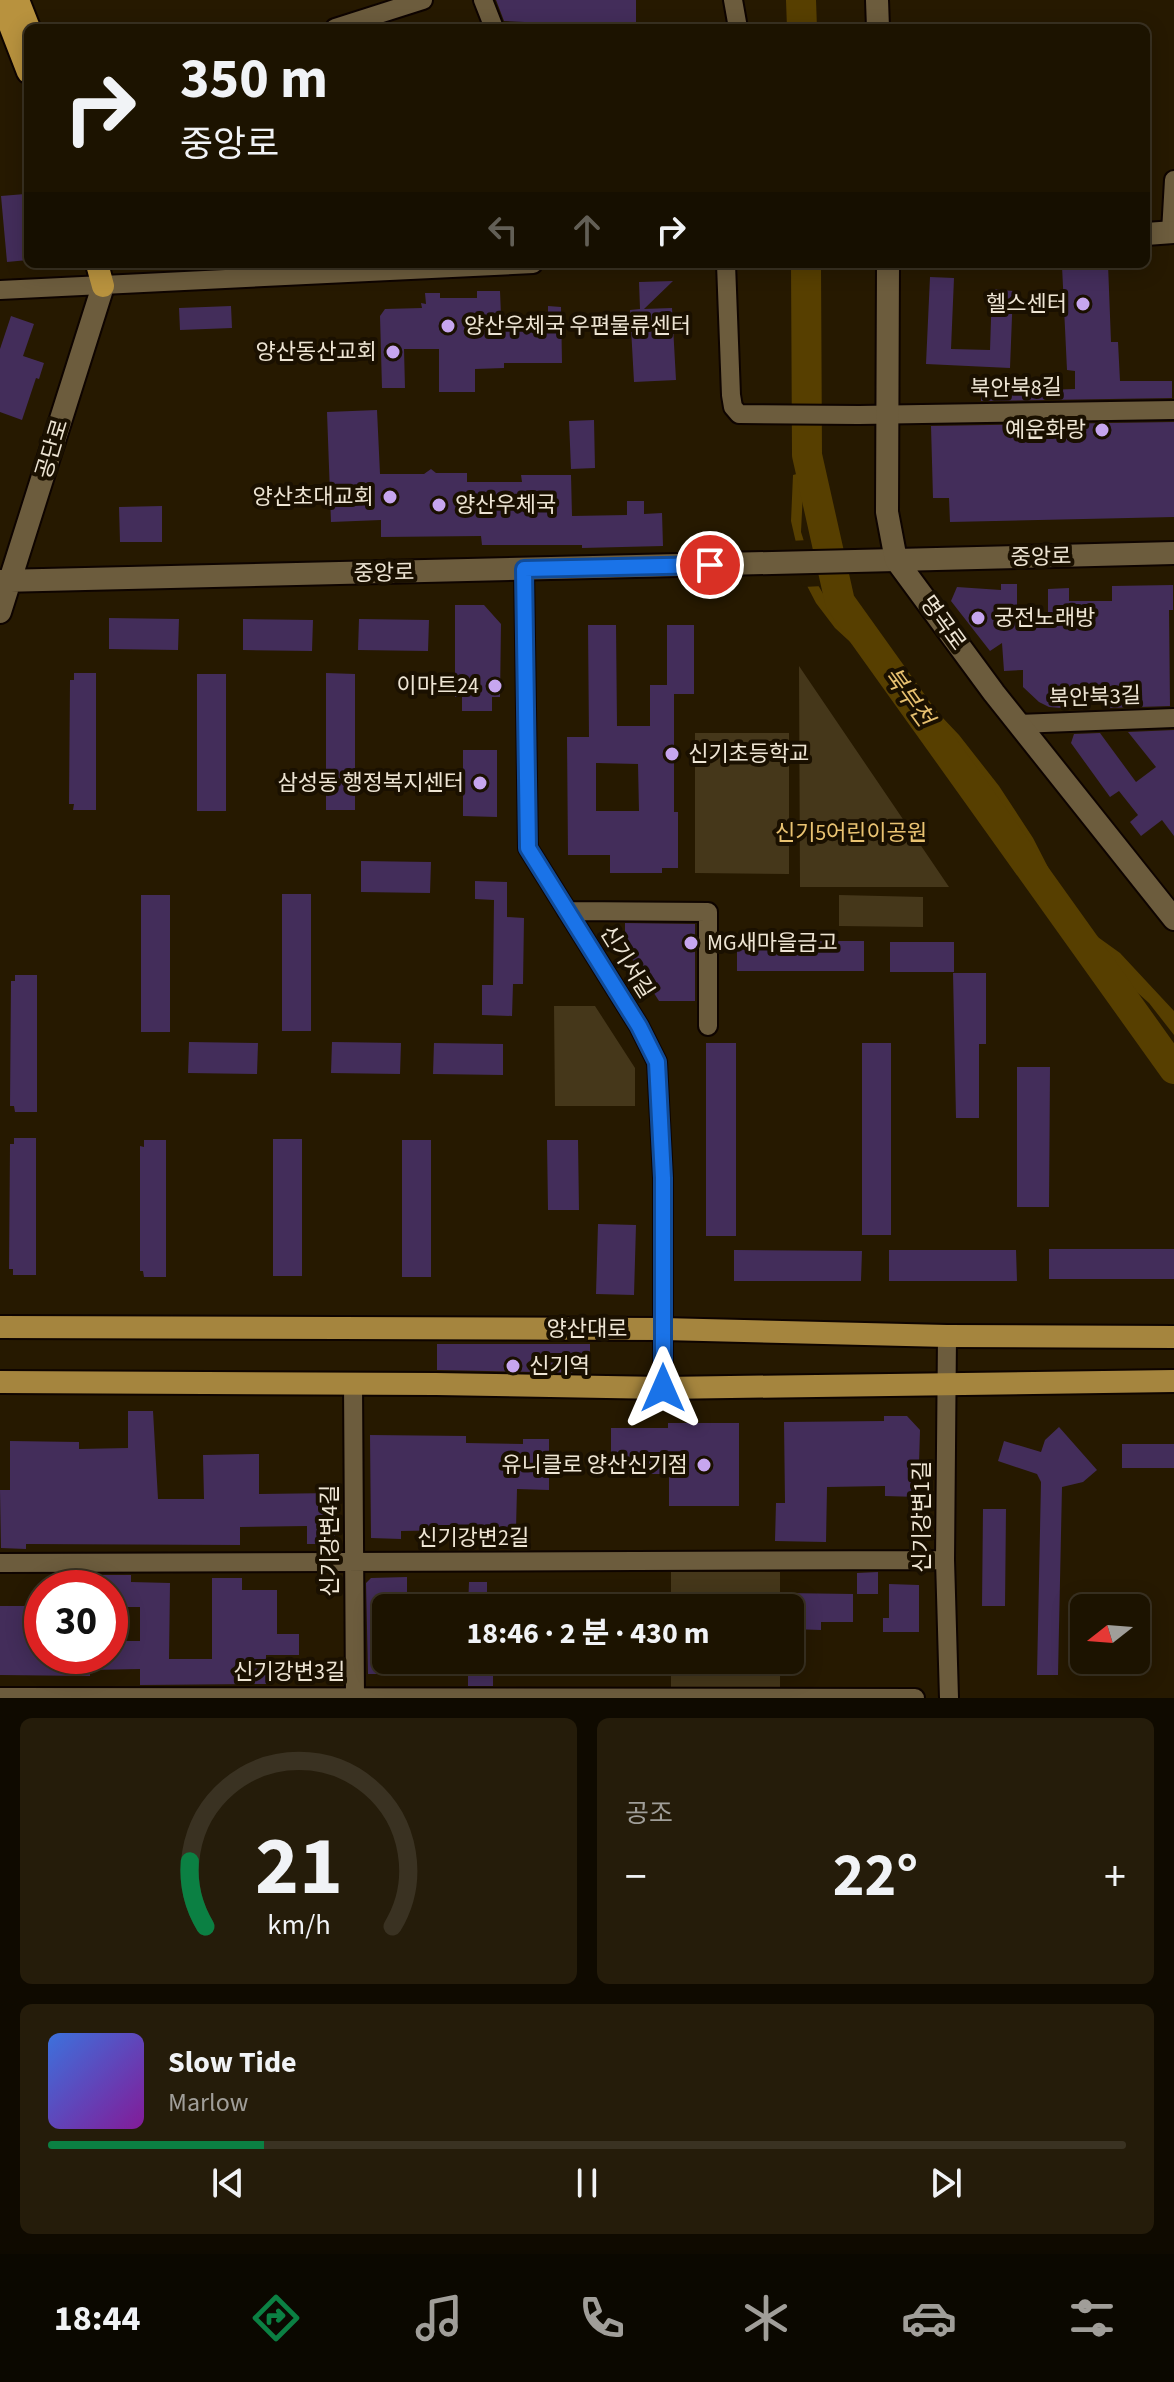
<!DOCTYPE html>
<html lang="ko">
<head>
<meta charset="utf-8">
<style>
	body { margin:0; font-family:"Source Sans 3","Noto Sans KR",sans-serif; background:#251c0a; color:#f1f3f6; height:100vh; display:flex; flex-direction:column; font-size:30px; white-space:nowrap }
	* { box-sizing:border-box; margin:0 }
	p { font-size:26px; color:#a09e99 }
	.icon { flex:none; width:44px; height:44px; fill:none; stroke:currentColor; stroke-width:2; stroke-linecap:round; stroke-linejoin:round }
	.map { position:relative; height:1698px; overflow:hidden }
	.drawer { display:flex; flex-direction:column; gap:20px; padding:20px; background:#0f0a00; flex:1 }
	.drawer>* { flex:none }
	.hud { position:absolute; left:24px; top:24px; width:1126px; height:244px; border-radius:12px; box-shadow:0 4px 20px #0003,0 0 0 2px #3a3222; background:#1c1300; color:#f1f3f6; overflow:hidden }
	.needle { width:52px; rotate:253deg }
	.tools { position:absolute; left:1070px; top:1594px; display:grid; gap:16px }
	.tools a { display:grid; place-items:center; width:80px; height:80px; border-radius:12px; background:#1c1300; box-shadow:0 4px 20px #0003,0 0 0 2px #3a3222; font-size:40px }
	.speed { position:absolute; left:24px; top:1570px; display:flex; gap:16px; font-size:40px; font-weight:700; text-align:center }
	.speed>* { display:grid; place-content:center; width:104px; height:104px; border-radius:50%; background:#1c1300; box-shadow:0 4px 20px #0003,0 0 0 2px #3a3222; line-height:1 }
	.speed .limit { border:12px solid #d22; background:#fff; color:#111 }
	.pin { position:absolute; display:grid; place-items:center; width:68px; height:68px; color:#fff; margin:-34px; border:4px solid #fff; border-radius:50%; box-shadow:0 2px 8px #0007 }
	.me { position:absolute; width:88px; margin:-44px; rotate:0deg; stroke-linejoin:round; filter:drop-shadow(0 0 6px #0008) }
	.turn { display:flex; align-items:center; gap:28px; height:168px; padding:0 24px; font-size:36px }
	.turn .icon { width:104px; height:104px; stroke-width:2.5 }
	.turn b { display:block; font-size:56px; line-height:68px }
	.lanes { display:flex; align-items:center; height:76px; padding:0 24px; background:#0003; justify-content:center; gap:40px; direction:ltr }
	.lanes .off { opacity:.35 }
	.big { font-size:60px; font-weight:700; line-height:1.1 }
	.drawer .tile { flex:1; display:flex; flex-direction:column; justify-content:center; gap:12px; min-width:0; padding:0 28px; border-radius:12px; background:#251c0a }
	.drawer .dial { align-items:center; gap:0 }
	.dial svg { height:208px; overflow:visible; fill:none; stroke:#3a3222; stroke-width:7; stroke-linecap:round; text-anchor:middle }
	.dial text { fill:#f1f3f6; stroke:none }
	.song { display:flex; align-items:center; gap:24px }
	.cover { width:96px; height:96px; border-radius:12px; background:linear-gradient(135deg,hsl(220 70% 55%),hsl(290 70% 35%)) }
	.played { height:8px; border-radius:4px; background:linear-gradient(90deg,#0b8043 20%,#3a3222 20%) }
	.keys { display:flex; justify-content:space-around; direction:ltr }
	.heat { display:flex; justify-content:space-between; align-items:center; font-size:44px; direction:ltr }
	.drawer .tiles { flex:1; display:grid; gap:20px; grid-template-columns:1fr 1fr }
	.tile:last-child { grid-column:span 2 }
	.trip { position:absolute; left:372px; top:1594px; width:432px; height:80px; border-radius:12px; background:#1c1300; box-shadow:0 4px 20px #0003,0 0 0 2px #3a3222; font-weight:700; line-height:80px; text-align:center }
	.menu { display:flex; height:128px; justify-content:space-around; align-items:center; background:#0b0800; color:#a09e99 }
	.menu .icon { width:56px; height:56px }
	.menu .on { color:#0b8043 }
	.menu b { font-size:36px; color:#f1f3f6 }
	.map>svg:first-child { display:block }
</style>
</head>
<body>
<div class="map">
<svg width="1174" height="1698" viewBox="0 0 1174 1698">
	<rect width="100%" height="100%" fill="#261900"/>
	<!-- green -->
	<path fill="#45371a" d="M799 666 949 887H800Z
		M695 733H789V874L695 873Z
		M839 895 923 897V927L839 926Z
		M554 1006H595L635 1068V1106H555Z
		M671 1572H780V1608H671Z
		M671 1660H780V1687H671Z"/>
	<!-- water -->
	<path fill="#573f00" d="M804 472 801 532 818 585 832 609 850 635 871 652 888 660 959 735 999 786 1033 838 1069 908 1088 930 1120 953 1174 1011V1035L1149 1003 1084 945 1012 840 974 777 935 725 908 695 835 628 816 603 805 582 791 521 793 475Z"/>
	<!-- pier -->
	<path fill="#261900" d="M808 540 814 561 823 586 803 587 801 583 790 541Z"/>
	<g fill="none" stroke-linecap="round" stroke-linejoin="round">
		<!-- river -->
		<path stroke="#573f00" stroke-width="30" d="M801 0 802 28
			M806 264 807 455 840 602 1174 1069"/>
	</g>
	<!-- building -->
	<path fill="#432d5a" fill-rule="evenodd" d="M496 0H636V28H590V25L504 21Z
		M25 194 28 260 7 262 1 196Z
		M1108 264 1111 342H1118L1120 381H1172V398L981 401V392L1075 389V371L1067 370 1062 266Z
		M930 277 954 278 951 349 990 350 992 289 1013 291 1010 368 926 364Z
		M673 281 644 309 672 308 676 380 634 382 630 310 640 309 639 282Z
		M477 291H500L501 315 548 317V306L561 307 562 363H504V368L475 369V392H439V349H404L405 388H382L380 316 385 309 422 308 421 303 426 304 425 293H440V298H477Z
		M231 306 232 328 180 330 179 308Z
		M11 316 34 324 23 356 44 363 39 379 36 378 22 420 0 412V349Z
		M377 410 380 474H424L431 469 436 473H467V482H522L521 475H571L572 516 627 515V501H644V514L662 513 663 546 582 548V545H482L481 536 381 537V520L331 522 327 412Z
		M594 420 595 468 571 469 569 421Z
		M1174 422V517L950 522 949 498H933L931 426Z
		M162 506V542H120L119 507Z
		M1001 584H1017V614H1048V589L1069 588V601H1112V586L1173 585V610H1169L1170 706 1109 708 1094 689 1077 702 1083 710 1049 707 1039 702 1023 687V670L1004 671 1002 643 990 651 951 601 957 587 1001 590Z
		M455 605H484L501 624 500 697H492V711H462V697H455Z
		M109 618 179 619 178 650 109 649Z
		M243 619 313 620 312 651 243 650Z
		M359 619 429 620 428 651 358 650Z
		M588 625H616L617 726H650V685H667V625H694V694H674V812H678V868H662V873H610V855H568L567 737H589ZM596 763 638 764 639 811H596Z
		M74 673H96V810H73L74 804H69L70 680H74Z
		M326 673 355 674V810H326Z
		M197 674H226V811H197Z
		M1174 730V836L1162 820 1141 836 1130 822 1138 815 1119 791 1110 797 1071 743 1074 734 1100 733 1136 782 1156 767 1128 732Z
		M463 750H497V817L463 816Z
		M361 861 431 862 430 893 361 892Z
		M475 881 507 882V917L524 918 523 984H513L512 1016 482 1015V985H493L494 900 475 899Z
		M282 894H311V1031H282Z
		M141 895H170V1032H141Z
		M625 923 695 924V1001H659L625 948Z
		M737 941H864V971H737Z
		M890 942H954V972H890Z
		M953 973H986V1044H979V1118H956Z
		M15 975H37V1112H15L14 1106H10L11 981H15Z
		M189 1042 258 1043 257 1074 188 1073Z
		M332 1042 401 1043 400 1074 331 1073Z
		M434 1043 503 1044V1075L433 1074Z
		M706 1043H736V1236H706Z
		M862 1043H891V1235H862Z
		M1017 1067H1050L1049 1207H1017Z
		M14 1138H36V1275H13V1269H9L10 1144H14Z
		M273 1139H302V1276H273Z
		M144 1140H166V1277H144L143 1271H140V1146L144 1147Z
		M402 1140H431V1277H402Z
		M547 1140H578L579 1210H548Z
		M598 1224 636 1225 634 1295 596 1294Z
		M1049 1249H1174V1279H1049Z
		M734 1250 862 1251 861 1281H734Z
		M889 1250H1016L1017 1281H889Z
		M437 1344H590V1373L437 1370Z
		M128 1411H153L158 1499H204L203 1455 259 1454V1494L335 1493V1539L329 1544H307V1526L240 1527V1545L26 1544V1549L1 1548 0 1490H10V1441L79 1442V1449L128 1448Z
		M884 1416H907L920 1430 918 1497 885 1496V1486L827 1487 826 1542 775 1541 776 1503H785L784 1422 884 1421Z
		M668 1423H739V1506H669V1474H611V1428H668Z
		M1059 1427 1097 1470 1083 1482 1062 1487 1058 1675H1037L1041 1482 1037 1474 998 1461 1004 1441 1041 1452 1045 1440Z
		M370 1435 466 1436V1443L523 1444V1439H549V1490L517 1489 516 1529 401 1531V1539L371 1538Z
		M1122 1444H1174V1468H1122Z
		M983 1509H1006L1005 1606H982Z
		M878 1572V1594H857V1573Z
		M65 1575H131V1582L170 1583 169 1659H212V1578H242V1590H277V1634H299V1655H266V1684L140 1685V1669L90 1670V1676L0 1675V1606H42V1656H110V1641H140V1607H110V1588H65Z
		M407 1577V1608H386V1660H410V1674H368L366 1583 371 1578Z
		M469 1582H487V1608H468Z
		M889 1584 919 1585V1632H883V1618H889Z
		M784 1593 853 1594V1622H821V1630L790 1629V1608H784Z
		M468 1660H493V1686H468Z"/>
	<g fill="none" stroke-linecap="round" stroke-linejoin="round">
		<defs>
			<path id="minor" d="M483 0 494 28
				M733 0 738 28
				M335 28 423 0
				M1171 232 1174 180
				M726 264 731 395 733 407 739 414 859 415 1174 410
				M0 290 533 264
				M524 569 528 848 639 1026 657 1062 663 1178V1388
				M1018 724 1174 718
				M567 911 708 912V1026
				M947 1336 945 1560 949 1698
				M353 1383 355 1698
				M0 1563 945 1560
				M0 1697 915 1698"/>
			<path id="tertiary" d="M1146 234 1174 232
				M0 581 896 560
				M0 612 103 286"/>
			<path id="secondary" d="M877 0 878 28
				M888 264 887 512 896 560 994 693 1174 919
				M896 560 1174 553"/>
			<path id="primary" d="M0 1327 663 1329 947 1336 1174 1337
				M0 1382 436 1384 663 1388 1174 1381"/>
			<path id="trunk" d="M0 0 28 72
				M18 0 29 28
				M97 264 103 286"/>
		</defs>
		<!-- minor casing -->
		<use href="#minor" stroke="#0e0400" stroke-width="22"/>
		<!-- tertiary casing -->
		<use href="#tertiary" stroke="#0e0400" stroke-width="26"/>
		<!-- secondary casing -->
		<use href="#secondary" stroke="#0e0400" stroke-width="26"/>
		<!-- primary casing -->
		<use href="#primary" stroke="#0e0400" stroke-width="26"/>
		<!-- trunk casing -->
		<use href="#trunk" stroke="#0e0400" stroke-width="26"/>
		<!-- minor -->
		<use href="#minor" stroke="#6c5c3d" stroke-width="18"/>
		<!-- tertiary -->
		<use href="#tertiary" stroke="#6c5c3d" stroke-width="22"/>
		<!-- secondary -->
		<use href="#secondary" stroke="#6c5c3d" stroke-width="22"/>
		<!-- primary -->
		<use href="#primary" stroke="#a5853e" stroke-width="22"/>
		<!-- trunk -->
		<use href="#trunk" stroke="#b8923e" stroke-width="22"/>
	</g>
	<g fill="none" stroke-linecap="round" stroke-linejoin="round">
		<defs>
			<path id="route" d="M663 1388V1178L657 1062 639 1026 528 848 524 569 710 565"/>
		</defs>
		<!-- route casing -->
		<use href="#route" stroke="#114b97" stroke-width="20"/>
		<!-- route -->
		<use href="#route" stroke="#1a73e8" stroke-width="14"/>
	</g>
	<!-- markers -->
	<g fill="#c7a6ef" stroke="#1a1000" stroke-width="3">
		<circle cx="1083" cy="304" r="8"/>
		<circle cx="448" cy="326" r="8"/>
		<circle cx="393" cy="352" r="8"/>
		<circle cx="1102" cy="430" r="8"/>
		<circle cx="390" cy="497" r="8"/>
		<circle cx="439" cy="505" r="8"/>
		<circle cx="978" cy="618" r="8"/>
		<circle cx="495" cy="686" r="8"/>
		<circle cx="672" cy="754" r="8"/>
		<circle cx="480" cy="783" r="8"/>
		<circle cx="691" cy="943" r="8"/>
		<circle cx="513" cy="1366" r="8"/>
		<circle cx="704" cy="1465" r="8"/>
	</g>
	<g text-anchor="middle" dominant-baseline="central" stroke-width="8" stroke-linejoin="round" paint-order="stroke">
		<!-- poi labels -->
		<g font-size="22" fill="#eee5d4" stroke="#1a1000" text-anchor="end">
			<text x="1067" y="304">헬스센터</text>
			<text x="464" y="326" text-anchor="start">양산우체국 우편물류센터</text>
			<text x="377" y="352">양산동산교회</text>
			<text x="1086" y="430">예운화랑</text>
			<text x="374" y="497">양산초대교회</text>
			<text x="455" y="505" text-anchor="start">양산우체국</text>
			<text x="994" y="618" text-anchor="start">궁전노래방</text>
			<text x="479" y="686">이마트24</text>
			<text x="688" y="754" text-anchor="start">신기초등학교</text>
			<text x="464" y="783">삼성동 행정복지센터</text>
			<text x="707" y="943" text-anchor="start">MG새마을금고</text>
			<text x="529" y="1366" text-anchor="start">신기역</text>
			<text x="688" y="1465">유니클로 양산신기점</text>
		</g>
		<!-- street labels -->
		<g font-size="22" fill="#eee5d4" stroke="#1a1000">
			<text transform="translate(1016 388) rotate(-1)">북안북8길</text>
			<text transform="translate(52 449) rotate(-73)">공단로</text>
			<text transform="translate(1041 557) rotate(-1)">중앙로</text>
			<text transform="translate(384 573) rotate(-1)">중앙로</text>
			<text transform="translate(943 623) rotate(54)">명곡로</text>
			<text transform="translate(1095 697) rotate(-2)">북안북3길</text>
			<text transform="translate(627 962) rotate(58)">신기서길</text>
			<text x="587" y="1329">양산대로</text>
			<text transform="translate(922 1517) rotate(-90)">신기강변1길</text>
			<text x="473" y="1538">신기강변2길</text>
			<text transform="translate(330 1541) rotate(-90)">신기강변4길</text>
			<text x="289" y="1672">신기강변3길</text>
		</g>
		<!-- park labels -->
		<g font-size="22" fill="#eac372" stroke="#1a1000">
			<text x="851" y="833">신기5어린이공원</text>
		</g>
		<!-- water labels -->
		<g font-size="24" font-style="italic" fill="#e7c06f" stroke="#1a1000">
			<text transform="translate(908 697) rotate(54)">북부천</text>
		</g>
	</g>
</svg>
<div class="tools">
<a><svg class="needle" viewBox="-14 -14 28 28"><path d="M0-13l5 13h-10z" fill="#e53935"/><path d="M0 13l5-13h-10z" fill="#a09e99"/></svg></a>
</div>
<div class="speed"><div class="limit">30</div></div>
<div class="pin" style="left:710px;top:565px;background:#d93025"><svg class="icon" aria-label="arrive" viewBox="0 0 24 24"><path d="M6 21V4h12l-3 4 3 4H6"/></svg></div>
<svg class="me" style="left:663px;top:1388px" viewBox="-20 -20 40 40"><path d="M0-17L14 15 0 8-14 15z" fill="#1a73e8" stroke="#fff" stroke-width="4"/></svg>
<div class="trip">18:46 · 2 분 · 430 m</div>
<div class="hud">
<div class="turn"><svg class="icon" aria-label="right" viewBox="0 0 24 24"><path d="M7 20v-9h11M14 6l5 5-5 5"/></svg><div><b>350 m</b>중앙로</div></div>
<div class="lanes"><svg class="icon off" aria-label="left" viewBox="0 0 24 24"><path d="M17 20v-9H6M10 6l-5 5 5 5"/></svg><svg class="icon off" aria-label="ahead" viewBox="0 0 24 24"><path d="M12 20V5M6 11l6-6 6 6"/></svg><svg class="icon" aria-label="right" viewBox="0 0 24 24"><path d="M7 20v-9h11M14 6l5 5-5 5"/></svg></div>
</div>
</div>
<section class="drawer">
<div class="tiles">
<div class="tile dial"><svg viewBox="0 0 100 80">
<path d="M14 69A42 42 0 1 1 86 69"/>
<path d="M14 69A42 42 0 0 1 8 44" stroke="#0b8043"/>
<text x="50" y="56" font-size="32" font-weight="700">21</text>
<text x="50" y="72" font-size="11">km/h</text>
</svg></div>
<div class="tile"><p>공조</p>
<div class="heat"><a>−</a><b class="big">22°</b><a>+</a></div>
</div>
<div class="tile">
<div class="song"><i class="cover"></i><div><b>Slow Tide</b><p>Marlow</p></div></div>
<div class="played"></div>
<div class="keys"><svg class="icon" aria-label="previous" viewBox="0 0 24 24"><path d="M18 5L8 12l10 7zM5 5v14"/></svg><svg class="icon" aria-label="pause" viewBox="0 0 24 24"><path d="M8 5v14M16 5v14"/></svg><svg class="icon" aria-label="next" viewBox="0 0 24 24"><path d="M6 5l10 7-10 7zM19 5v14"/></svg></div>
</div>
</div>
</section>
<nav class="menu">
<b>18:44</b>
<svg class="icon on" aria-label="directions" viewBox="0 0 24 24"><path d="M12 3l9 9-9 9-9-9zM9 14v-3h6M13 9l2 2-2 2"/></svg>
<svg class="icon" aria-label="music" viewBox="0 0 24 24"><path d="M9 18V5l10-2v13"/><circle cx="6" cy="18" r="3"/><circle cx="16" cy="16" r="3"/></svg>
<svg class="icon" aria-label="phone" viewBox="0 0 24 24"><path d="M5 4h4l2 5-3 2q2 4 5 5l2-3 5 2v4C11 20 4 13 5 4z"/></svg>
<svg class="icon" aria-label="climate" viewBox="0 0 24 24"><path d="M12 3v18M4 7l16 10M4 17L20 7"/></svg>
<svg class="icon" aria-label="car" viewBox="0 0 24 24"><path d="M5 17H2v-5l4-1 3-4h7l3 4 3 1v5h-3M9 17h6M6 11h13"/><circle cx="7" cy="17" r="2"/><circle cx="17" cy="17" r="2"/></svg>
<svg class="icon" aria-label="filters" viewBox="0 0 24 24"><path d="M4 7h16M4 17h16"/><circle cx="9" cy="7" r="2"/><circle cx="15" cy="17" r="2"/></svg>
</nav>
</body>
</html>
